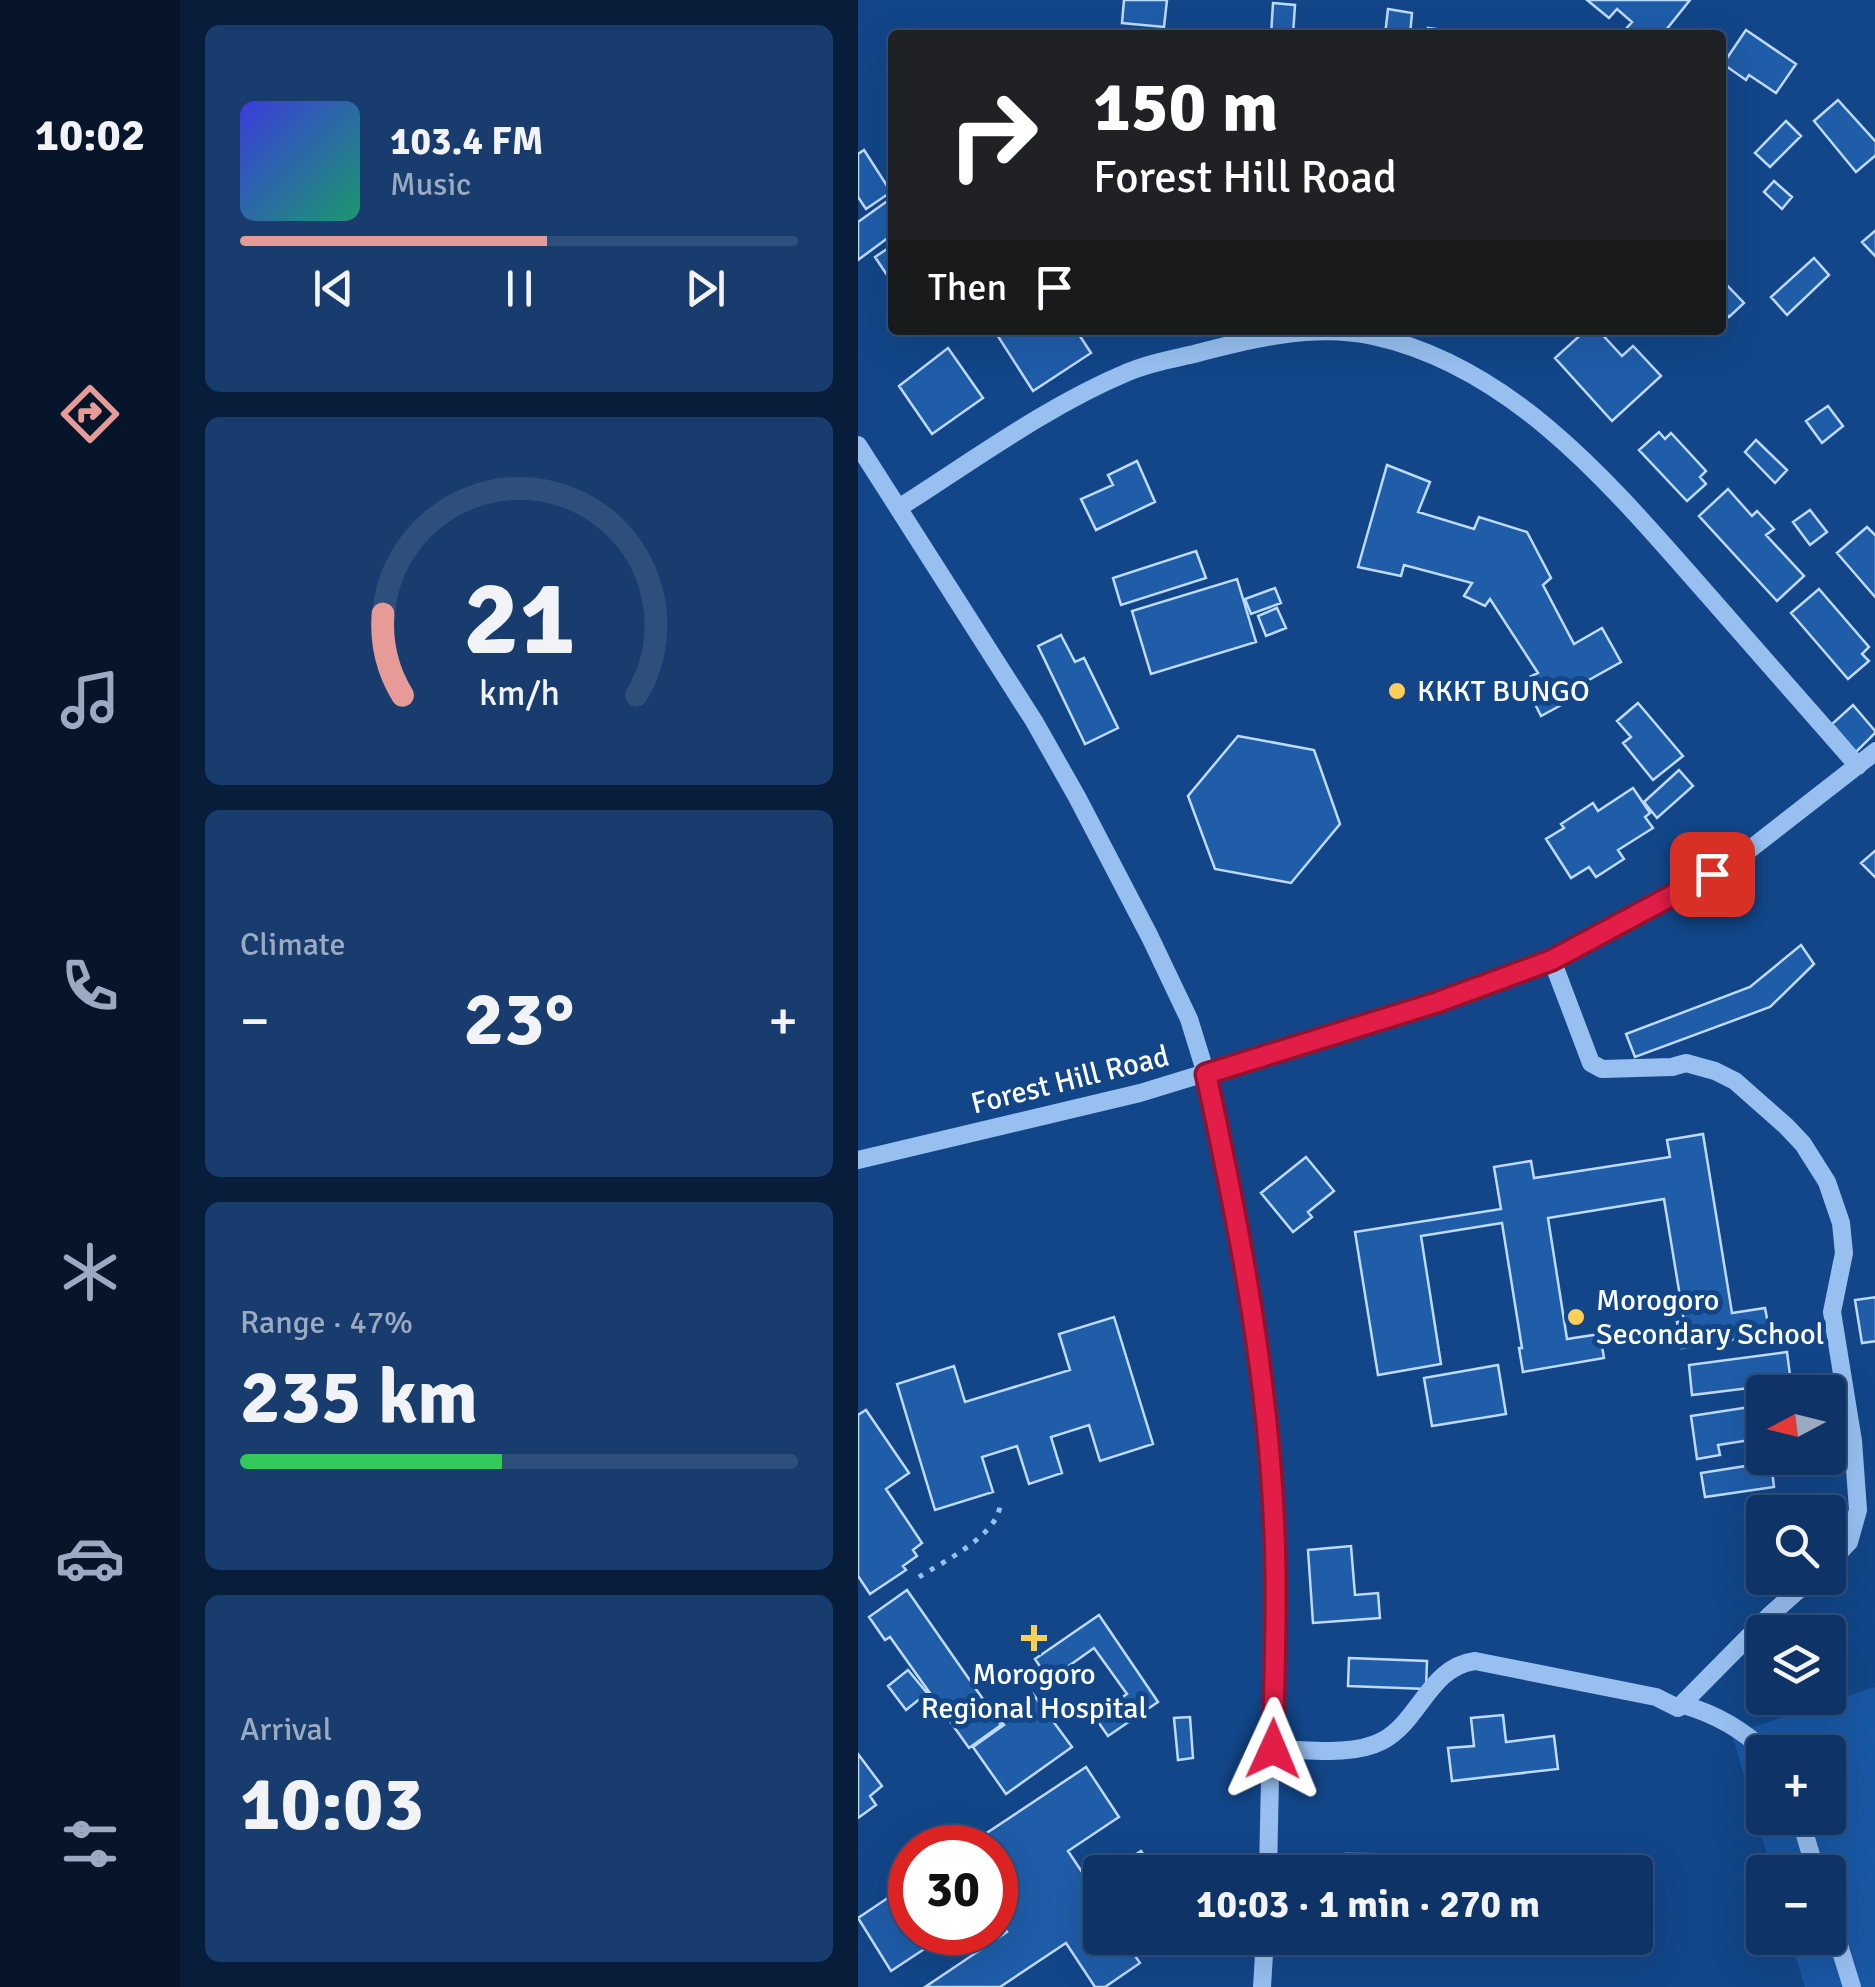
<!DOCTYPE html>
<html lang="en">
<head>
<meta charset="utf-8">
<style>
	body { margin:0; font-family:Signika,sans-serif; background:#173c6d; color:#f1f3f6; height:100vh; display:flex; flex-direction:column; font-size:38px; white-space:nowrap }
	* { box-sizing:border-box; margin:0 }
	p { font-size:32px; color:#9baac0 }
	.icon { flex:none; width:55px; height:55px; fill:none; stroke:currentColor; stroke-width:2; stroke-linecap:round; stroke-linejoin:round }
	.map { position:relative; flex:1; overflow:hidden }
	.panel { display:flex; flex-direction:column; gap:25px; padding:25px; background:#081d39; width:678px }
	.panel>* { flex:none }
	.banner { position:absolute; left:30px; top:30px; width:838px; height:305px; border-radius:10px; box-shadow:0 10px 40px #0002,0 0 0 2px #2e4f7b; background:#202124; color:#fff; overflow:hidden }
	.needle { width:65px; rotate:263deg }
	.tools { position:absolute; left:888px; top:1375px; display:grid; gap:20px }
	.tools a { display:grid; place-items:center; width:100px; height:100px; border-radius:10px; background:#0e3467; box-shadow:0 10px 40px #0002,0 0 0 2px #2e4f7b; font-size:50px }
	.speed { position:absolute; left:30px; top:1825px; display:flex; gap:20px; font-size:50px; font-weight:700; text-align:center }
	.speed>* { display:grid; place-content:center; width:130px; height:130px; border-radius:50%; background:#0e3467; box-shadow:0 10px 40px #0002,0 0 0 2px #2e4f7b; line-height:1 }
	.speed .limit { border:15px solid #d22; background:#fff; color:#111 }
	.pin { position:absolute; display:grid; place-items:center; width:85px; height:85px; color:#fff; margin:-42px; border-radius:20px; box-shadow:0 5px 15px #0006 }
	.me { position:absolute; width:110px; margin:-55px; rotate:1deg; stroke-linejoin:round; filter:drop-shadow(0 0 8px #0008) }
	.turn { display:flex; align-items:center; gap:35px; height:210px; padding:0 40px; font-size:45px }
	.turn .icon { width:130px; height:130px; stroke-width:2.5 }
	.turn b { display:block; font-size:70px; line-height:85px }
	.then { display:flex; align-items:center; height:95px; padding:0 40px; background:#0003; gap:20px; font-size:38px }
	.big { font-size:75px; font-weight:700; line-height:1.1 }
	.panel .widget { flex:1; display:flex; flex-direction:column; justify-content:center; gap:15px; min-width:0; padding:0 35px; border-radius:15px; background:#173c6d }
	.panel .dial { align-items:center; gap:0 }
	.dial svg { height:260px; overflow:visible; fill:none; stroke:#2e4f7b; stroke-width:7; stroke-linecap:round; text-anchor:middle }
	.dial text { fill:#f1f3f6; stroke:none }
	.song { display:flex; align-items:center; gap:30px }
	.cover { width:120px; height:120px; border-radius:15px; background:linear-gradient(135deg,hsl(240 70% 55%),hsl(160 70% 35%)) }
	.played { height:10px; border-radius:5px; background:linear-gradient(90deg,#e69b98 55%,#2e4f7b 55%) }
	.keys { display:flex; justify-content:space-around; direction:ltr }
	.heat { display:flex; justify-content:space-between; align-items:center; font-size:55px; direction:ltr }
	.charge { height:15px; border-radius:8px; background:linear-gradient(90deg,#34c759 47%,#2e4f7b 0) }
	.trip { position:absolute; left:225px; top:1855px; width:570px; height:100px; border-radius:10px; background:#0e3467; box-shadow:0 10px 40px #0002,0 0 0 2px #2e4f7b; font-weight:700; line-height:100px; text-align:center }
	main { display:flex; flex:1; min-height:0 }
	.tab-bar { display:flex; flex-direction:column; width:180px; justify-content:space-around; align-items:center; background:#061529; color:#9baac0 }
	.tab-bar .icon { width:70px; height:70px }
	.tab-bar .selected { color:#e69b98 }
	.tab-bar b { font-size:45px; color:#f1f3f6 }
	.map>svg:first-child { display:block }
</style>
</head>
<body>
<main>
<nav class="tab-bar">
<b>10:02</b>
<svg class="icon selected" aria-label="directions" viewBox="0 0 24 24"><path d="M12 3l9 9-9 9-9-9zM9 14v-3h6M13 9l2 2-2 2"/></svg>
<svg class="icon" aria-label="music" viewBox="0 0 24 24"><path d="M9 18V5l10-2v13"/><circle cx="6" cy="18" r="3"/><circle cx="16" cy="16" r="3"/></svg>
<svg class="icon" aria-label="phone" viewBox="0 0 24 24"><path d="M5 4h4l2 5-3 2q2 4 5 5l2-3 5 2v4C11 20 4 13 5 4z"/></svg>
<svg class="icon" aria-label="climate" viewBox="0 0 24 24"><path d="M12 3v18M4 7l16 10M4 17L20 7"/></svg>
<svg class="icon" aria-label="car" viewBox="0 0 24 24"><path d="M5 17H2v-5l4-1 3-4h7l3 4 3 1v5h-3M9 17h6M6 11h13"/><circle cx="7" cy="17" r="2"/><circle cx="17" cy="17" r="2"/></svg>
<svg class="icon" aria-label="filters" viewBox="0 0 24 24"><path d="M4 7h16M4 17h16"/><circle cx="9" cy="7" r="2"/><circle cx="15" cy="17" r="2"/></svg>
</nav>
<section class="panel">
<div class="widget">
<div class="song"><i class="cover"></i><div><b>103.4 FM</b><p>Music</p></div></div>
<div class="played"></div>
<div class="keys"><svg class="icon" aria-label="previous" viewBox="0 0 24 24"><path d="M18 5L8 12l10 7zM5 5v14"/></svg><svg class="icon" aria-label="pause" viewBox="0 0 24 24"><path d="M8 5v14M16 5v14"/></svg><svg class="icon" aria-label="next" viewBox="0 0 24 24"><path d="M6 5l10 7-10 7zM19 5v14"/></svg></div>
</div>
<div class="widget dial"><svg viewBox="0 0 100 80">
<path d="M14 69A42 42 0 1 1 86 69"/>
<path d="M14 69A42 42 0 0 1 8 44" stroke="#e69b98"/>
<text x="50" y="56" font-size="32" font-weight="700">21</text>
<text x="50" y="72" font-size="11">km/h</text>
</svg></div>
<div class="widget"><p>Climate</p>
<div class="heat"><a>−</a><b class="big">23°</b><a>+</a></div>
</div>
<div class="widget"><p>Range · 47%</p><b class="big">235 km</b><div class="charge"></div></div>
<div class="widget"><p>Arrival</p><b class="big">10:03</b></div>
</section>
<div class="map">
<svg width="1018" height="1987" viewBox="0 0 1018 1987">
	<rect width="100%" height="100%" fill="#124689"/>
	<!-- green -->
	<path fill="#1958a4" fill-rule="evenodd" d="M1017 1687V1987H947L932 1938H970V1872H914L874 1734ZM905 1752H970V1818H905Z"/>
	<!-- building -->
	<path fill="#1f5da9" stroke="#bedafc" stroke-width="2.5" d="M266 0H309L306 27 264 23Z
		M729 0H832L804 35H771L766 31 774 22 759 9 751 18Z
		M415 3 437 5 435 35H413Z
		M530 9 554 13 552 35H527Z
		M570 28 625 35H569Z
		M888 30 938 64 918 93 891 75 888 80 865 64Z
		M980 100 1018 142V155L998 172 956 121Z
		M928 121 943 136 912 167 897 153Z
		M6 150 33 192 8 209 0 197V154Z
		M916 181 934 197 924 209 906 192Z
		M35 197V234L0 260V222Z
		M1018 230V257L1004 242Z
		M35 245V284L17 257Z
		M956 258 971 275 929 315 913 297Z
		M862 278 886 303 871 317 862 308Z
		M136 330H218L233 353 175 391Z
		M728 330H740L764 356 775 346 803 376 754 421 697 358Z
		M90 348 125 398 74 434 41 386Z
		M970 406 985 426 964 443 948 421Z
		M801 432 807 439 813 433 848 471 842 477 848 484 829 501 781 450Z
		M898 440 929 470 917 483 887 452Z
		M279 461 297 502 238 530 223 499 255 485 250 475Z
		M529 465 572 482 560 512 616 529 621 517 669 532 693 578 685 585 716 644 744 628 763 662 704 695 707 703 683 716 665 680 680 673 632 599 627 606 606 596 614 583 546 565 543 576 500 567Z
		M870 489 894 516 899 511 916 529 908 535 946 576 919 601 841 516Z
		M952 510 969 532 952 545 935 522Z
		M1009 527 1018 536V598L979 553Z
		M338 551 348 578 263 605 255 578Z
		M379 579 398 642 293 674 274 611Z
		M417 588 423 603 393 614 387 599Z
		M961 589 1011 647 1004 654 1011 661 990 679 933 613Z
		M419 608 428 628 408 636 400 616Z
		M203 635 217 662 226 658 260 728 227 744 180 646Z
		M780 703 825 756 795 780 765 743 773 737 759 721Z
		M995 705 1018 732 998 752 974 724Z
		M380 736 456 750 482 824 433 883 357 869 330 796Z
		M821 770 835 786 799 818 786 802Z
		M775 788 792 813 787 817 795 828 760 850 766 859 738 877 731 867 713 878 688 839 706 828 703 824 735 803 740 811Z
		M1018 850V878L1003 863Z
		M943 945 956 964 912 1007 777 1057 768 1034 892 987Z
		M845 1134 874 1313 907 1308 912 1334 823 1348 819 1322 826 1321 806 1199 690 1218 709 1339 742 1334 746 1358 665 1372 661 1348H664L644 1223 563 1236 583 1364 520 1375 497 1232 643 1209 636 1167 673 1161 676 1178 812 1157 809 1140Z
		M448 1157 476 1191 450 1212 454 1217 435 1232 403 1193Z
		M1018 1297V1341L1004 1343 997 1300Z
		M256 1317 295 1444 242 1461 231 1425 193 1437 204 1473 171 1484 159 1446 124 1457 135 1492 77 1510 39 1384 96 1366 107 1402 212 1370 201 1334Z
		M929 1352 933 1383 834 1395 831 1365Z
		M640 1365 648 1414 574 1426 566 1378Z
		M905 1405V1438L860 1445 862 1455 839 1459 833 1416Z
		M8 1410 51 1473 28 1489 64 1543 55 1550 59 1556 45 1566 48 1570 12 1594 0 1576V1415Z
		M913 1462 916 1487 847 1497 843 1473Z
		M493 1546 497 1595 520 1593 522 1618 455 1623 450 1550Z
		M49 1590 143 1725 111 1748 32 1637 27 1640 11 1617Z
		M241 1615 300 1702 250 1736 236 1716 269 1694 236 1648 191 1680 177 1659Z
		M491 1658 569 1661 568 1689 490 1686Z
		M50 1670 69 1693 48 1710 30 1686Z
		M175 1694 214 1747 148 1794 115 1747 146 1725 141 1718Z
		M645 1715 648 1742 696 1736 700 1769 594 1781 590 1748 616 1746 613 1718Z
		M332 1717 335 1758 320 1760 316 1718Z
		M0 1754 24 1786 12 1796 18 1805 0 1818Z
		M228 1767 261 1817 210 1851 232 1884 242 1877V1938H265L282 1963 247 1987H237L208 1943 142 1987H67L149 1932 138 1915V1848H106Z
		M283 1851 297 1872H250Z
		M488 1854 624 1855V1872H488Z
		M52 1883V1932H92L33 1971 0 1918Z"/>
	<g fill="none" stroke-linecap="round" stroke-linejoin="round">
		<!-- path -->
		<path stroke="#97c0f1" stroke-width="5" stroke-dasharray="5 8" stroke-linecap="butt" d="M61 1577C85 1562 144 1533 142 1502"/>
		<!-- minor -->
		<path stroke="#97c0f1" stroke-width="18" d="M0 445 176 721 219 797 292 937 331 1019 348 1074 380 1231 409 1436 417 1548 410 1872
			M42 507C116 460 189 406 270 372 291 363 314 359 336 354 393 339 456 323 515 336 658 367 758 491 850 595 900 652 950 709 1000 766
			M694 960 733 1063 744 1069 814 1067 828 1063 857 1071 877 1081 928 1126 945 1144 969 1182 983 1223 986 1253 974 1312 995 1441 1000 1510 991 1542 970 1564
			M0 1160 282 1093 580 1002 694 960 873 864 1018 751
			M820 1708 912 1615 954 1578
			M415 1749C448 1749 493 1757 524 1741 562 1721 571 1667 617 1661L798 1697 820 1708 826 1705C857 1714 885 1730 908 1752
			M942 1818 958 1872
			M970 1910 994 1987
			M404 1987 407 1938"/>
	</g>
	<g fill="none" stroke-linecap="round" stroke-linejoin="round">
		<defs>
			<path id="route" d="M415 1749C416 1683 419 1616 417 1550 413 1390 382 1230 348 1074L580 1002 694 960 854 874"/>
		</defs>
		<!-- route casing -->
		<use href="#route" stroke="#92132f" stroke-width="25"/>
		<!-- route -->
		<use href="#route" stroke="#e11d48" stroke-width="18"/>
	</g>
	<!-- markers -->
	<g fill="#ffce57" stroke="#124689" stroke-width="4">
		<circle cx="539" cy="691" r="10"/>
		<circle cx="718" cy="1317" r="10"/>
		<path d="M171 1623h10v10h10v10h-10v10h-10v-10h-10v-10h10z"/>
	</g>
	<g text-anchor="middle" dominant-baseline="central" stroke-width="10" stroke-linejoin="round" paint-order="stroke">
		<!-- poi labels -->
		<g font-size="30" fill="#fff" stroke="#124689" text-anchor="start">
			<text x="559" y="691">KKKT BUNGO</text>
			<text x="738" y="1300">Morogoro<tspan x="738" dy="34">Secondary School</tspan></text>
			<text x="176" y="1674" text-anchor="middle">Morogoro<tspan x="176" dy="34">Regional Hospital</tspan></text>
		</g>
		<!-- street labels -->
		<g font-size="30" fill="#fff" stroke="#124689">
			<text transform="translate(212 1080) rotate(-14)">Forest Hill Road</text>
		</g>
	</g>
</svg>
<div class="tools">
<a><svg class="needle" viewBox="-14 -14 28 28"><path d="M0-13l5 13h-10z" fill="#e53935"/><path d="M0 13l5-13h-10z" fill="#9baac0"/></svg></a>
<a><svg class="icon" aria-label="search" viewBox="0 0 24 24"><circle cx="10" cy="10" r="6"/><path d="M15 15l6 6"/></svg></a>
<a><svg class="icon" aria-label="layers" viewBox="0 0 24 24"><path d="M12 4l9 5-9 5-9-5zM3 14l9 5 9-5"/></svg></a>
<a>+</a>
<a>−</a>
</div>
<div class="speed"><div class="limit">30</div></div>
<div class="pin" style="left:854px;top:874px;background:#d93025"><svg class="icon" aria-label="arrive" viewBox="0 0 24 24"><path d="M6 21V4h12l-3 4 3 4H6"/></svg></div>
<svg class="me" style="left:415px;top:1749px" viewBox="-20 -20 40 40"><path d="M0-17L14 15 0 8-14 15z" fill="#e11d48" stroke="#fff" stroke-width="4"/></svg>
<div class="trip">10:03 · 1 min · 270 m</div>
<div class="banner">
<div class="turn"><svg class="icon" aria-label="right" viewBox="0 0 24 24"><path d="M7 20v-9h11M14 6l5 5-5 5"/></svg><div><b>150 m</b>Forest Hill Road</div></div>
<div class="then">Then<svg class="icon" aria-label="arrive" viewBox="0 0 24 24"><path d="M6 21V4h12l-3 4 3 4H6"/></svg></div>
</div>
</div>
</main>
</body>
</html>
